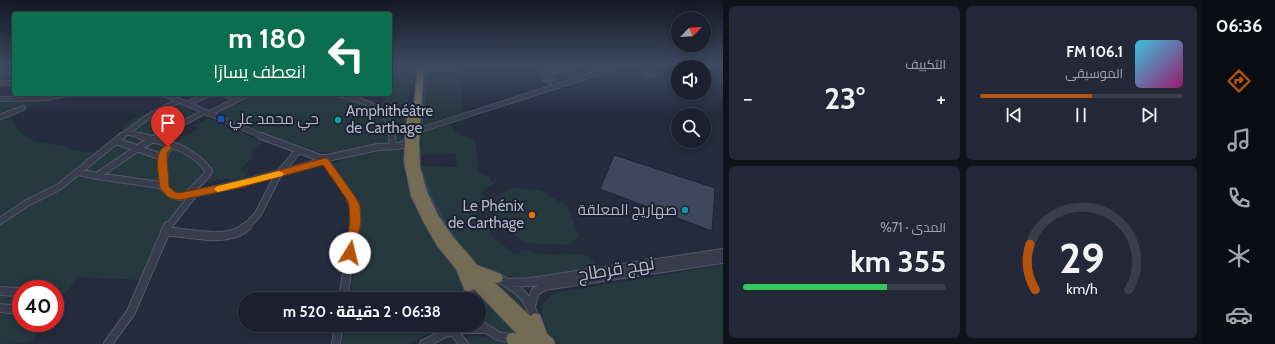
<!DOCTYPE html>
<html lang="ar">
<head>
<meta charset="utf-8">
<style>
	body { margin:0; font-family:Cabin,Cairo,sans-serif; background:#232836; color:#f1f3f6; direction:rtl; height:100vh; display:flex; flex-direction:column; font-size:15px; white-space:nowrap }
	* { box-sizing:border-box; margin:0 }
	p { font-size:13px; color:#9fa3aa }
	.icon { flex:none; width:22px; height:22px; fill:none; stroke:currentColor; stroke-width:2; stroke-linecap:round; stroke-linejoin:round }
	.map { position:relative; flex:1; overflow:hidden; direction:ltr }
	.details { display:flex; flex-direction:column; gap:6px; padding:6px; background:#0e1219; width:480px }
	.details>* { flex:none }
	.top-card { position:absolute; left:12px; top:12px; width:380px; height:84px; border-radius:4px; box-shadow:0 2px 10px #0003,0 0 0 1px #383e4a; direction:rtl; background:#0b6e4f; color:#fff; overflow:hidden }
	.needle { width:26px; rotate:65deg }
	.tools { position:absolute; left:671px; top:12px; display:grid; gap:8px }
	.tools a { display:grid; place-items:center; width:40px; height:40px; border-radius:50%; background:#1a202e; box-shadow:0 2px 10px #0003,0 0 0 1px #383e4a; font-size:20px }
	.speed { position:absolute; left:12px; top:280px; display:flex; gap:8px; font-size:20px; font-weight:700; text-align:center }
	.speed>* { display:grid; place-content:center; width:52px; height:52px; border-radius:50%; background:#1a202e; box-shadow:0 2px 10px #0003,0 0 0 1px #383e4a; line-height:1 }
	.speed .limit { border:6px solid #d22; background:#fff; color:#111 }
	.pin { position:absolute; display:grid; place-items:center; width:34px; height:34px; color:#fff; margin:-41px -17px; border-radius:50% 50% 50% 0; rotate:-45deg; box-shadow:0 0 4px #0007 }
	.pin .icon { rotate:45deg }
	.me { position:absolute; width:44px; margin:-22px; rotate:9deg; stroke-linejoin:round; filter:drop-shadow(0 0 3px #0008) }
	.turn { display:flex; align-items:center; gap:14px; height:84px; padding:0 20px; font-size:18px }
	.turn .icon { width:52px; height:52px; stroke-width:2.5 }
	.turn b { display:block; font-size:28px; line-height:34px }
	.big { font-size:30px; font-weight:800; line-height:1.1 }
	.details .tile { flex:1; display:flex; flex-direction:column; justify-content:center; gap:6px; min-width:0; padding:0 14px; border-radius:6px; background:#232836 }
	.details .dial { align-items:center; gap:0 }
	.dial svg { height:104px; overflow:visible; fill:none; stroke:#383e4a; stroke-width:7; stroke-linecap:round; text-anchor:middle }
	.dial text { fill:#f1f3f6; stroke:none }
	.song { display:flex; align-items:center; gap:12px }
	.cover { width:48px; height:48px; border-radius:6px; background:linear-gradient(135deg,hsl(190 70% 55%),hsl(320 70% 35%)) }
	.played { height:4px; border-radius:2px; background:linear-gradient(90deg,#b45309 55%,#383e4a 55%) }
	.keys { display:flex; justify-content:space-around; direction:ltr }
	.heat { display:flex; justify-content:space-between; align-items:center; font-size:22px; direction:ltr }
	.charge { height:6px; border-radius:3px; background:linear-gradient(90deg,#34c759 71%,#383e4a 0) }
	.details .tiles { flex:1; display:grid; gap:6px; grid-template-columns:repeat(2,1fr) }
	.trip { position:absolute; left:238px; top:292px; width:248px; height:40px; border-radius:20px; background:#1a202e; box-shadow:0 2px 10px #0003,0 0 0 1px #383e4a; font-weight:800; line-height:40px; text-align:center; direction:rtl }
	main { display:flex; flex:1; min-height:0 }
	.menu { display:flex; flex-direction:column; width:72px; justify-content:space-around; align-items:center; background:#0a0d12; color:#9fa3aa }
	.menu .icon { width:28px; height:28px }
	.menu .on { color:#b45309 }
	.menu b { font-size:18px; color:#f1f3f6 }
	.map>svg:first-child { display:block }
</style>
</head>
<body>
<main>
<nav class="menu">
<b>06:36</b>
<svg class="icon on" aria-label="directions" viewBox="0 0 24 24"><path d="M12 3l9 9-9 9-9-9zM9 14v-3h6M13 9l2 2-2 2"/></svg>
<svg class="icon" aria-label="music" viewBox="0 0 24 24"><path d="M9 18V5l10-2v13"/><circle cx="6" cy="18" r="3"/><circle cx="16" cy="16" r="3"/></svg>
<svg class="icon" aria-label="phone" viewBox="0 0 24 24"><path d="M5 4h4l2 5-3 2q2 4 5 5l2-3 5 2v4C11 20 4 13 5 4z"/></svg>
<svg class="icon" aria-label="climate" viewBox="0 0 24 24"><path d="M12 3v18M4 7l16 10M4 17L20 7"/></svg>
<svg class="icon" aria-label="car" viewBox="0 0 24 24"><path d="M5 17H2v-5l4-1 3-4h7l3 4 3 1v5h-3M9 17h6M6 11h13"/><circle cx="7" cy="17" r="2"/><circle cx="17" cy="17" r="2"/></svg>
</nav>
<section class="details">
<div class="tiles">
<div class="tile">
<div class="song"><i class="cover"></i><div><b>106.1 FM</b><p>الموسيقى</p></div></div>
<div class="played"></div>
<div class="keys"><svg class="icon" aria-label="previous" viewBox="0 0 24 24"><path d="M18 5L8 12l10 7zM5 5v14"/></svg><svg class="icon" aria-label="pause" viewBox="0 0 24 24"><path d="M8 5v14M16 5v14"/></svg><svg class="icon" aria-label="next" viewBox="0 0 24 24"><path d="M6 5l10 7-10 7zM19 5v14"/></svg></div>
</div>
<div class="tile"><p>التكييف</p>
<div class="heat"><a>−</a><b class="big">23°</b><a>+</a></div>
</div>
<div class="tile dial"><svg viewBox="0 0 100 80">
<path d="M14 69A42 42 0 1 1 86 69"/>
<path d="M14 69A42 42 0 0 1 10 34" stroke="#b45309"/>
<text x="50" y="56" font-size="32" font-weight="700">29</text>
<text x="50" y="72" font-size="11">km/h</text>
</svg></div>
<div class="tile"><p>المدى · 71%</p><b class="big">355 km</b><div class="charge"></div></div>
</div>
</section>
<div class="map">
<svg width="723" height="344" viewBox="0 0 723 344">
	<rect width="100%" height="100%" fill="#232b3d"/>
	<!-- green -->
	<path fill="#25383e" d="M390 67H411L405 142 396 145C391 118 391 116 367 101L384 103 386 94H390Z
		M425 67H458L465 120 450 125 460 135 475 140 479 172 483 175 490 177V180L495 183 481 191 486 198 475 204 477 223 482 226 489 221 491 236 514 253 521 254 520 250 531 251 534 253 559 255 561 253 587 255 602 268 517 280 486 270 475 262 447 228 432 201 421 166 457 167 455 154 419 155 424 74Z
		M251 94H328L361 103 383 116 387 121 390 144C371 144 354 151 335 152 300 156 247 127 214 113Z
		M0 100H49L28 107 12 118 17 130 30 139 38 142 64 146 73 150 88 152 102 150 121 134 125 124 141 114 148 116 174 101 198 114 153 139 172 145 199 128 195 125 209 118 263 142 252 151 251 158 240 170 247 174 242 180C230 179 218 177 206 184 202 186 199 191 196 195 172 219 158 250 141 280L78 277 55 308V289H21V323H44L30 343 0 344Z
		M379 149H396L403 152C404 161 404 171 406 180 413 215 438 245 459 274L462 280V299H349C353 273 366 224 357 201L331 165 349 157Z
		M511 188 540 190 568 207 579 236 570 245 526 243 498 224 493 200Z
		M723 265V344H558L545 329 541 306 553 293Z
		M487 279 505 285 525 302 532 320 522 334C509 334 488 329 479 319V299H473L474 285Z
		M345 325H443L408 344H342Z
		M473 336 488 338 512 344H451Z"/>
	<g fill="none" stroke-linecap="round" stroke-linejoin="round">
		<!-- stream-far2 -->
		<path stroke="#364364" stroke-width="1" d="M545 67 602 69
			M422 126 427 67"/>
		<!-- stream-far1 -->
		<path stroke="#364364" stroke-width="1.5" d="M421 169 432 199 447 227"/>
		<!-- stream -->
		<path stroke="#364364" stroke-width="2" d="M447 226 458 243"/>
	</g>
	<!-- building -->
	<path fill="#3f475d" stroke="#1e2434" d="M647 70 660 75 652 79 638 74Z
		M614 155 715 188 712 231 600 189Z"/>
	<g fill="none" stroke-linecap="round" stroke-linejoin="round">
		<defs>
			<path id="minor-far2" d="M0 72H14
				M0 83H14
				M559 86 544 78V74L558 70 584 78
				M164 94 264 137
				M224 94 237 99
				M337 94C364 101 389 105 392 137
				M0 99 47 98 65 94
				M187 104 209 94
				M208 114 248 94
				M0 117 23 108
				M127 132 145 137
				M416 134 423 129 610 69 608 67
				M121 137 149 116 178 101
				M157 137 204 112"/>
			<path id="minor-far1" d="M141 136C169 144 191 147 209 171L207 175 187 195
				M261 136 320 158
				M392 136 393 146
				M116 141 162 157
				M320 161V158H327L378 147 399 146 409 142
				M325 161C340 181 358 201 354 227
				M79 172 97 176 141 146 159 136
				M97 176 160 185 172 195 179 197 239 184 324 161
				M165 188C162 170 158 160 171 145
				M0 221 27 203 59 187 122 136
				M168 227 194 194
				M246 227 258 214 278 175 298 151"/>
			<path id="minor" d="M165 231C189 233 229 244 247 226
				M496 277C516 286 531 298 535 321
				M509 283 531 282 723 253
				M0 291 21 292
				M343 299 354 226
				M467 299 470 285
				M531 306 535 292 544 286 723 259
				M0 308 21 310
				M479 324 498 336 515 339
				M451 329 464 344
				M445 333 463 329H485
				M108 344 131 312 168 226
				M336 344 339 325
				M424 344 445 333 455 325"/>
			<path id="highway" d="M418 67H424L419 142 420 167 427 192 438 215 453 237 473 260 477 265 501 274 503 278 501 282 497 283 494 282 530 316 535 313 540 315 547 334 553 339 555 344H508L506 339 508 334 513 333 517 334 474 289 469 292 465 291 456 269 438 247 424 223 411 196 404 162 405 138 408 106 409 104H414Z"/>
		</defs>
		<!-- minor-far2 casing -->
		<use href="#minor-far2" stroke="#525868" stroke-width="6"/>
		<!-- minor-far1 casing -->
		<use href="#minor-far1" stroke="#525868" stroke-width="8"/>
		<!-- minor casing -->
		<use href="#minor" stroke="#525868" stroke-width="10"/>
		<!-- highway casing -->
		<use href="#highway" stroke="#424858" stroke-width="2"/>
		<!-- minor-far2 -->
		<use href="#minor-far2" stroke="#373d4d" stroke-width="4.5"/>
		<!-- minor-far1 -->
		<use href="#minor-far1" stroke="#373d4d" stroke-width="6"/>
		<!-- minor -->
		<use href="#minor" stroke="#373d4d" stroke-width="8"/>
		<!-- highway -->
		<use href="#highway" fill="#736b53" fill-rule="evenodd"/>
	</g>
	<!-- sky -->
	<linearGradient id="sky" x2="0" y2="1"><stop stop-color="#131822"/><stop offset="0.58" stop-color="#3f4a62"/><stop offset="1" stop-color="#3f4a62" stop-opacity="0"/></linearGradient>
	<rect width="723" height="115" fill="url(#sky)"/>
	<!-- route -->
	<path fill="#b45309" stroke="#753606" d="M168 145 172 147 167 153V157L169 187 175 192 179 193 239 181 325 158 328 159 356 198 360 206 361 222 354 256 350 257 346 256 345 253 350 222 349 206 348 201 323 165 239 188 179 200 168 197 160 188C159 176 152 149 168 145Z"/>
	<!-- slow -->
	<path fill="#f59e0b" d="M279 171 284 174 282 176 218 192 214 189 218 186Z"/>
	<!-- markers -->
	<rect fill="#1a4fb4" stroke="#1c2232" stroke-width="1.5" x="217" y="115" width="8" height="8" rx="2"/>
	<g fill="#0f9aa8" stroke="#1c2232" stroke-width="1.5">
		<circle cx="338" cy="120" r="4"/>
		<circle cx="685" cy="210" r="4"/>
	</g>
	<circle fill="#e8710a" stroke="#1c2232" stroke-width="1.5" cx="532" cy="215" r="4"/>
	<g text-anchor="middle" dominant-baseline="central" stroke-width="4" stroke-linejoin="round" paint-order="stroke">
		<!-- poi labels -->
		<g font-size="15" fill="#b2b8c8" stroke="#1c2232" text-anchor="start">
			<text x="346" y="111">Amphithéâtre<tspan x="346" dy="17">de Carthage</tspan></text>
			<text x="229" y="119">حي محمد علي</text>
			<text x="524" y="206" text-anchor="end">Le Phénix<tspan x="524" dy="17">de Carthage</tspan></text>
			<text x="677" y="210" text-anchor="end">صهاريج المعلقة</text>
		</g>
		<!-- near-street labels -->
		<g font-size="18" fill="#b2b8c8" stroke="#1c2232">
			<text transform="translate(616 269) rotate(-9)">نهج قرطاج</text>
		</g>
	</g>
</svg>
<div class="tools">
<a><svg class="needle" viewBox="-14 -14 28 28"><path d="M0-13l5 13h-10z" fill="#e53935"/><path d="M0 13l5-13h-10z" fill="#9fa3aa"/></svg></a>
<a><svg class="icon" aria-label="sound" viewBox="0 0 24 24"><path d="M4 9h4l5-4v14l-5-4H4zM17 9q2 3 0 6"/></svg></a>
<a><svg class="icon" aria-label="search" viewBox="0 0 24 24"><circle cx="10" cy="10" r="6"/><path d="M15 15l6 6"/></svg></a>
</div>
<div class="speed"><div class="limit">40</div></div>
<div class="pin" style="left:168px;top:147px;background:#d93025"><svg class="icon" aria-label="arrive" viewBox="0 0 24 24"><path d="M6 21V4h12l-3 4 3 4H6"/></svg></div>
<svg class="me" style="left:350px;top:253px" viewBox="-20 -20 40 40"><circle r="19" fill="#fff"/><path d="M0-13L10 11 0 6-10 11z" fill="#b45309"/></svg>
<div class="trip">06:38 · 2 دقيقة · 520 m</div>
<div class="top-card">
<div class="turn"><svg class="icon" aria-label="left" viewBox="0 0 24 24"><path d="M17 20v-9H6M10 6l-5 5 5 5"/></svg><div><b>180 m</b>انعطف يسارًا</div></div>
</div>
</div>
</main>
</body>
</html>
